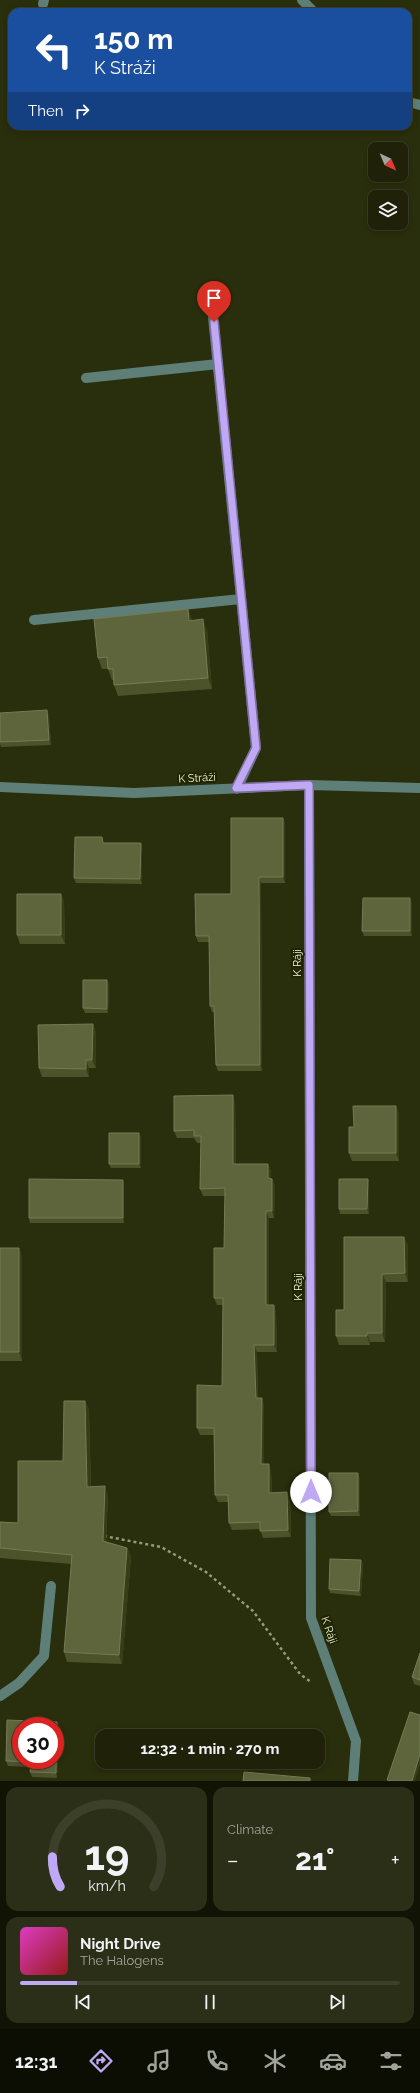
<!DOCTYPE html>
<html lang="en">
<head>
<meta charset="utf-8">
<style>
	body { margin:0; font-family:Raleway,sans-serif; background:#2c2f17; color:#f1f3f6; height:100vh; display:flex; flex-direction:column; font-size:15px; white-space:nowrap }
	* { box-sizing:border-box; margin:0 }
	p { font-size:13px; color:#a1a49c }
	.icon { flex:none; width:22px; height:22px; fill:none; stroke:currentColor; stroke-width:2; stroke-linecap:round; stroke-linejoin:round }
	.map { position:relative; height:1781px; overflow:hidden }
	.panel { display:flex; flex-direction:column; gap:6px; padding:6px; background:#111305; flex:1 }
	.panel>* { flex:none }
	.banner { position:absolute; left:8px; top:8px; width:404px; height:122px; border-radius:12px; box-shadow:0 2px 6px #0003,0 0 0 1px #3c3f2a; background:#1a4fa0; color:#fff; overflow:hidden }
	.needle { width:26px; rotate:136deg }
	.tools { position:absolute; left:368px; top:142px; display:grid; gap:8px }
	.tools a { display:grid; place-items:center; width:40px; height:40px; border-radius:8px; background:#1f2209; box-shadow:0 2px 6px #0003,0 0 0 1px #3c3f2a; font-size:20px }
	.speed { position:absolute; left:12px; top:1717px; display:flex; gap:8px; font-size:20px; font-weight:700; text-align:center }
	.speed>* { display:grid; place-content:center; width:52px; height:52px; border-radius:50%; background:#1f2209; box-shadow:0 2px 6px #0003,0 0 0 1px #3c3f2a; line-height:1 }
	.speed .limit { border:6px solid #d22; background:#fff; color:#111 }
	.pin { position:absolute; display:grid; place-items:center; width:34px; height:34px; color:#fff; margin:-41px -17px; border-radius:50% 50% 50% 0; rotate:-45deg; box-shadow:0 0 4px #0007 }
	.pin .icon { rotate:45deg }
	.me { position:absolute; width:44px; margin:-22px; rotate:0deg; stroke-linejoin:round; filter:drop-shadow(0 0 3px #0008) }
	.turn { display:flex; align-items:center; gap:14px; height:84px; padding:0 20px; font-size:18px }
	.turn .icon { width:52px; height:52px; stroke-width:2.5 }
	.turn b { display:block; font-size:28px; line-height:34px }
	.then { display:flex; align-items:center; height:38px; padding:0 20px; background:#0003; gap:8px; font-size:15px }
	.big { font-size:30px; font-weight:700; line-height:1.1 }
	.panel .widget { flex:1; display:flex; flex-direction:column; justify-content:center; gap:6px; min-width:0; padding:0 14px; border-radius:12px; background:#2c2f17 }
	.panel .dial { align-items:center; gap:0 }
	.dial svg { height:104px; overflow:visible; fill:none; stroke:#3c3f2a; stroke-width:7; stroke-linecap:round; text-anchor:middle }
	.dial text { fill:#f1f3f6; stroke:none }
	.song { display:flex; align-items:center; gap:12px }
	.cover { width:48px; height:48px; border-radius:6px; background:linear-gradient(135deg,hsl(310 70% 55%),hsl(0 70% 35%)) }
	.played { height:4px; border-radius:2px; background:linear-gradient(90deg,#bfa9f4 15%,#3c3f2a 15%) }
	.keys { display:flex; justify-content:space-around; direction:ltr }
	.heat { display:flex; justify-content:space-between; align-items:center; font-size:22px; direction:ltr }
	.panel .tiles { flex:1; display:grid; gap:6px; grid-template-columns:1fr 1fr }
	.widget:last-child { grid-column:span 2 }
	.trip { position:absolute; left:95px; top:1729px; width:230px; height:40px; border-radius:12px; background:#1f2209; box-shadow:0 2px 6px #0003,0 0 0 1px #3c3f2a; font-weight:700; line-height:40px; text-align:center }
	.menu { display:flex; height:64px; justify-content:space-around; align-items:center; background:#0c0e04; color:#a1a49c }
	.menu .icon { width:28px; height:28px }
	.menu .on { color:#bfa9f4 }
	.menu b { font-size:18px; color:#f1f3f6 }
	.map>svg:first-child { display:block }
</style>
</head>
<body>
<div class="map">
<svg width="420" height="1781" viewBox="0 0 420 1781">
	<rect width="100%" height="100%" fill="#292e0c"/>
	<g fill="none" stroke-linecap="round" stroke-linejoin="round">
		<!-- path -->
		<path stroke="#949b79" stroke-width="2.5" stroke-dasharray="3 3" stroke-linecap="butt" d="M104 1536 161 1547 206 1572 253 1611 300 1674 311 1682"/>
		<!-- minor -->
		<path stroke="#5e7f77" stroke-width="10" d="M302 0 314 12
			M43 4 44 0
			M408 102 420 105
			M212 307 256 748 237 789
			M86 378 218 364
			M34 620 241 599
			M309 785 311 1618 356 1741 353 1781
			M0 787 134 793 309 785 420 788
			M0 1696 19 1683 44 1656 51 1586"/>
	</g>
	<!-- wall -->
	<path fill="#4c532b" d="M188 609 192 620 207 630 212 689 118 696 114 685V680H112L108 669H102L98 658Z
		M0 713 49 715 51 745 1 747 0 744Z
		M283 818 285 824V883H261L262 1071H218L216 1065 215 1012H212L210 1006 209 942H198L196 936 231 894Z
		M104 842V843H141L142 848V884L76 883 74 878Z
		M61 894 64 902 65 944H20L17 935Z
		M412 903V936H364L362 931Z
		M107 980 109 985 108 1013H85L83 1008Z
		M93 1024 96 1033V1068H89V1077H42L39 1068Z
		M235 1102 236 1164H268L271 1171V1179H272L275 1186 274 1218H269V1305H274L276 1312 277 1352H257L258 1398 264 1405V1464L271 1471 272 1493 290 1500 291 1537 263 1538 260 1529 232 1530 229 1523 228 1502H218L215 1495 214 1435H200L197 1428 222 1386 223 1305H217L214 1298 224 1248 225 1196H203L200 1189 201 1143H197L194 1138H177L174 1131Z
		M396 1106 399 1114V1161H352L349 1153 354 1127Z
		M141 1137V1168H111L109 1164Z
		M368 1179 369 1184V1214H340L339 1209Z
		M124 1184V1223H30L29 1218Z
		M404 1237 408 1246V1282H386L385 1342H370V1345H339L336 1336 344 1310Z
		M0 1248H19L22 1257V1361H0Z
		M85 1401 89 1410 91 1487 108 1496 106 1542 127 1548 131 1557 122 1664 67 1662 64 1652 72 1564 0 1558V1522L18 1523 63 1461Z
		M360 1478V1516H331L329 1512Z
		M361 1560 363 1565 361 1596 330 1593 329 1589Z
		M420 1653V1686L414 1684 412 1677Z
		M57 1722 59 1727 57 1778 32 1777 30 1772V1767L8 1766 6 1761Z"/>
	<!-- shaded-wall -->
	<path fill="#373d17" d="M188 609 192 620 193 632 189 621Z
		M203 619 207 630 212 689 208 678Z
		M47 710 49 715 51 745 49 740Z
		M283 818 285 824V883L283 877Z
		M141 843 142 848V884L140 879Z
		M259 877 261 883 262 1071 260 1065Z
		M61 894 64 902 65 944 61 935Z
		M410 898 412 903V936L410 931Z
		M107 980 109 985 108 1013 107 1009Z
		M93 1024 96 1033V1068L92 1060Z
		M86 1060 89 1068V1077L86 1069Z
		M233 1095 235 1102 236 1171 233 1164Z
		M396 1106 399 1114V1161L396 1153Z
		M139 1133 141 1137V1168L139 1164Z
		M268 1164 271 1171V1186L268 1178Z
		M272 1179 275 1186 274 1218 272 1211Z
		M368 1179 369 1184V1214L367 1209Z
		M123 1180 124 1184V1223L123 1218Z
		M266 1211 269 1218V1312L266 1305Z
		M404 1237 408 1246V1282L405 1273Z
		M19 1248 22 1257V1361L19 1352Z
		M382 1274 386 1282 385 1342 382 1333Z
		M274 1305 276 1312 277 1352 274 1345Z
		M367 1333 370 1342V1345L367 1336Z
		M254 1345 257 1352 258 1405 256 1398Z
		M262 1398 264 1405V1471L261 1464Z
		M85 1401 89 1410 91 1496 87 1487Z
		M269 1464 271 1471 272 1500 269 1493Z
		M358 1473 360 1478V1516L358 1511Z
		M105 1486 108 1496 106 1550 103 1541Z
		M287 1492 290 1500 291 1537 288 1530Z
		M127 1548 131 1557 122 1664 119 1655Z
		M361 1560 363 1565 361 1596 359 1591Z
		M57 1722 59 1727 57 1778 56 1773Z
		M420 1754V1765L415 1781H412Z"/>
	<!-- building -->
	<path fill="#5e653d" stroke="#747c55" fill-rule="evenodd" d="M188 609 189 621 203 619 208 678 114 685 113 669H108L107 657 98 658 94 619Z
		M47 710 49 740 0 742V713Z
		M231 818H283V877H259L260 1065H216L214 1006H210L209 936H196L195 894H231Z
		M75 837H102L103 843H141L140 879 74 878Z
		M17 894H61V935H17Z
		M363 898H410V931H362Z
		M83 980H107V1009L83 1008Z
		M93 1024 92 1060H86V1069L39 1068 38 1025Z
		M233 1095V1164H268V1178L272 1179V1211H266V1305H274V1345H254L256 1398H262L261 1464H269V1493L287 1492 288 1530 260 1531V1522L229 1523 228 1495H215L214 1428H197V1385L222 1386 223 1298H214V1248H224L225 1188 200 1189 201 1136H194V1130L174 1131V1096Z
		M353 1106H396V1153H349V1127H354Z
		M109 1133H139V1164H109Z
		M29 1179 123 1180V1218H29Z
		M339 1179H368L367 1209H339Z
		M344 1237H404L405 1273 382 1274V1333H367V1336H336V1310H344Z
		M0 1248H19V1352H0Z
		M64 1401H85L87 1487 105 1486 103 1541 127 1548 119 1655 64 1652 72 1555 0 1548V1522L18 1523V1461H63Z
		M329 1473H358V1511L329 1512Z
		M330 1559 361 1560 359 1591 329 1589Z
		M420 1653V1680L412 1677Z
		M410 1712 420 1715V1754L412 1781H392L387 1780Z
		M7 1720 57 1722 56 1773 30 1772 31 1762 6 1761ZM21 1726H55V1760H21Z
		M244 1772 310 1778V1781H243Z"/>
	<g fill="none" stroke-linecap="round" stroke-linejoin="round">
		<defs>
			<path id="route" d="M214 322 256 748 236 788 309 785 311 1492"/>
		</defs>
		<!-- route casing -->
		<use href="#route" stroke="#7c6e9f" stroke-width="10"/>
		<!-- route -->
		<use href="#route" stroke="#bfa9f4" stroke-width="7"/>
	</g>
	<g text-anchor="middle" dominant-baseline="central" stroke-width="4" stroke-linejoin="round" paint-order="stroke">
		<!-- street labels -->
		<g font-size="11" fill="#eff7d5" stroke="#202403">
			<text transform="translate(197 778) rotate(-3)">K Stráži</text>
			<text transform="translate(297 963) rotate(-90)">K Ráji</text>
			<text transform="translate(298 1287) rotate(-90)">K Ráji</text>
			<text transform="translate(329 1630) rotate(71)">K Ráji</text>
		</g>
	</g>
</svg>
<div class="tools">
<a><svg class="needle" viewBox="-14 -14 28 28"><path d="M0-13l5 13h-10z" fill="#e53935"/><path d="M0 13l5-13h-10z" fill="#a1a49c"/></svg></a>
<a><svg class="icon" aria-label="layers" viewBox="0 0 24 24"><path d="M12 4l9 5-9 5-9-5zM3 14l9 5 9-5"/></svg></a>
</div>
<div class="speed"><div class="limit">30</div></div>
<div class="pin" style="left:214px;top:322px;background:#d93025"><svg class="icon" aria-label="arrive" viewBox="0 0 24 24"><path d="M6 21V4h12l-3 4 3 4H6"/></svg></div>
<svg class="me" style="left:311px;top:1492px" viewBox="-20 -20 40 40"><circle r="19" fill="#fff"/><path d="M0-13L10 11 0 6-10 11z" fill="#bfa9f4"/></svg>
<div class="trip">12:32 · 1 min · 270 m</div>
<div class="banner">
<div class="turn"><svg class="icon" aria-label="left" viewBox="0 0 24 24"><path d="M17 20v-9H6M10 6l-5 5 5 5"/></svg><div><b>150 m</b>K Stráži</div></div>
<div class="then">Then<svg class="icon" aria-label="right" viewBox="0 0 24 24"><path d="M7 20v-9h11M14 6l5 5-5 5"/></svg></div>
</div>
</div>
<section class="panel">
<div class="tiles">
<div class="widget dial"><svg viewBox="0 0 100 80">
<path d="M14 69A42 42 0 1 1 86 69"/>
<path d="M14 69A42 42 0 0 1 8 46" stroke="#bfa9f4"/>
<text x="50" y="56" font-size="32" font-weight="700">19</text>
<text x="50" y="72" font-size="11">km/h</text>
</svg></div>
<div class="widget"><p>Climate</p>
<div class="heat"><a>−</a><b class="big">21°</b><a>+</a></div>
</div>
<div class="widget">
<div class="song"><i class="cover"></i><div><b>Night Drive</b><p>The Halogens</p></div></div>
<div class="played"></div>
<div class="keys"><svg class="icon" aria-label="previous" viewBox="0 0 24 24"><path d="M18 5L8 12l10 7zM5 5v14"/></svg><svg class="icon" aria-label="pause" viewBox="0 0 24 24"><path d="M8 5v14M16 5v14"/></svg><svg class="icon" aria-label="next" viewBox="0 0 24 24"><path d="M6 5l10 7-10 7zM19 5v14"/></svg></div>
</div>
</div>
</section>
<nav class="menu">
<b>12:31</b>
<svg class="icon on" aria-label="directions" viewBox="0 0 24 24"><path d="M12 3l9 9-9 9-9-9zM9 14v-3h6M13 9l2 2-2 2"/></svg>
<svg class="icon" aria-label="music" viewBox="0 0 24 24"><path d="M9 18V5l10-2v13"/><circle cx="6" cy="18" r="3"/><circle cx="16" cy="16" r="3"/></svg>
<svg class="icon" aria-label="phone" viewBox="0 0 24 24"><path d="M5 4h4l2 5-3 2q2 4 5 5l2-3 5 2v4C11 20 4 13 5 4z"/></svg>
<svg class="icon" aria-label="climate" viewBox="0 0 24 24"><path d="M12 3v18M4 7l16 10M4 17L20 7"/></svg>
<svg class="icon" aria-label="car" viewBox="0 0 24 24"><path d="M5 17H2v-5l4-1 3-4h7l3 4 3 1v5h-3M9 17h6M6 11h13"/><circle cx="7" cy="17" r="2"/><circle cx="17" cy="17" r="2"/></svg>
<svg class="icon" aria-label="filters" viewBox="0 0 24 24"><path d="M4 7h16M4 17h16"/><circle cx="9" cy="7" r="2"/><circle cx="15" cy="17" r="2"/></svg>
</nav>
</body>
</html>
